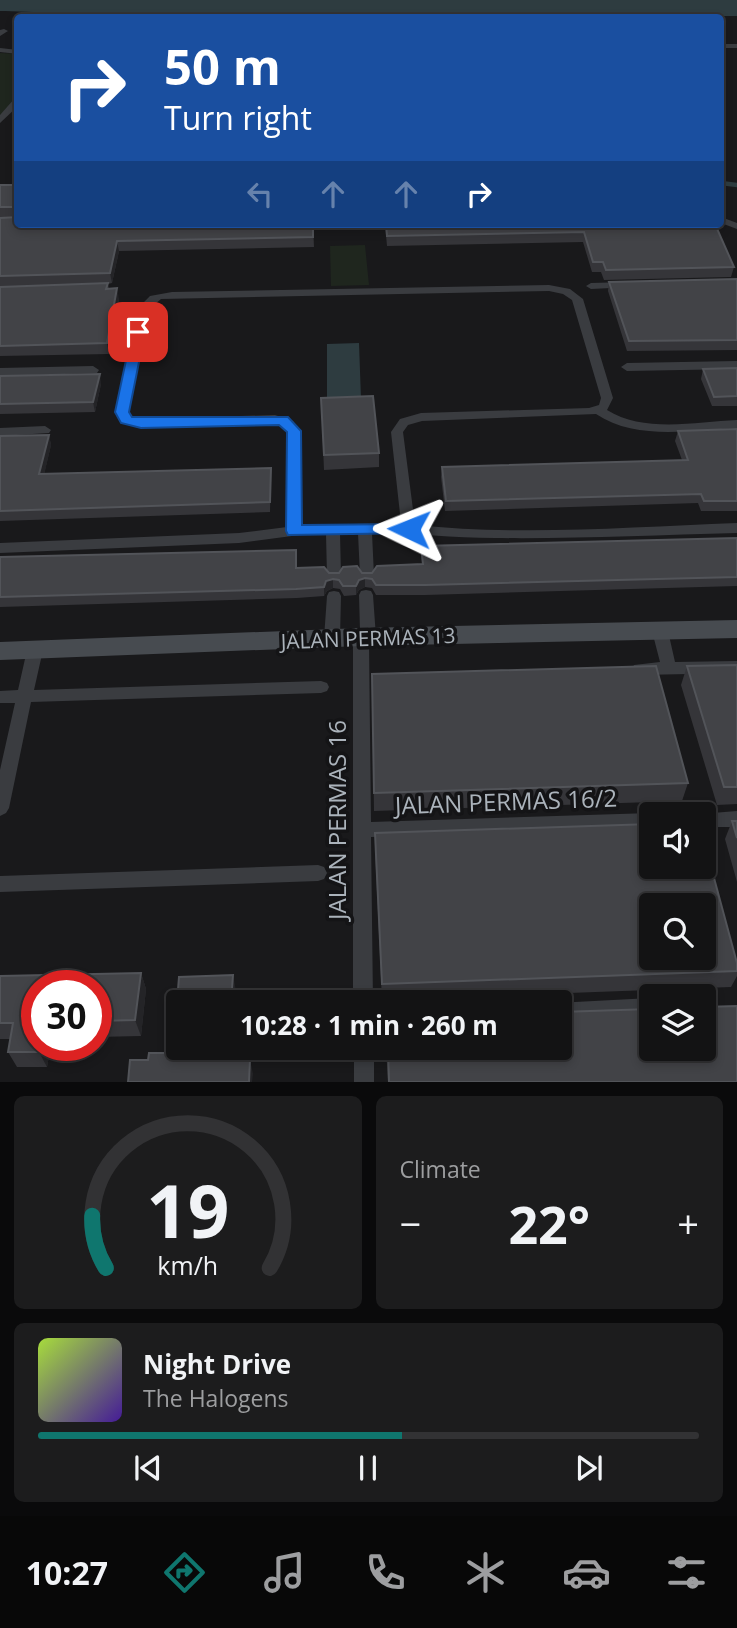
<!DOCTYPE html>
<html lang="en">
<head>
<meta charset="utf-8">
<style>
	body { margin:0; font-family:"Open Sans",sans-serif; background:#1c1c1d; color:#f1f3f6; height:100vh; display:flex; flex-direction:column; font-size:26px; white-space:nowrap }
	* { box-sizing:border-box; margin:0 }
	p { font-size:23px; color:#9d9ea0 }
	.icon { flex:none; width:38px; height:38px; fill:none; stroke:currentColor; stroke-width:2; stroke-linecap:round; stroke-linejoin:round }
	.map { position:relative; height:1082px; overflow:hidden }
	.details { display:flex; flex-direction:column; gap:14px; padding:14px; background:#0a0a0b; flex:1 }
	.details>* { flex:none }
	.banner { position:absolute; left:14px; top:14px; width:710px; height:214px; border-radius:7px; box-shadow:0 4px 10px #0003,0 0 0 2px #323234; background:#1a4fa0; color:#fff; overflow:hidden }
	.fabs { position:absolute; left:639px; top:802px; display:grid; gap:14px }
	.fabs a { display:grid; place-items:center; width:77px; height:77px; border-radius:7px; background:#131314; box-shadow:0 4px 10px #0003,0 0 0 2px #323234; font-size:35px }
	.speed { position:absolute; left:21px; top:970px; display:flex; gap:14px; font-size:35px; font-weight:700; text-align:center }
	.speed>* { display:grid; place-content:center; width:91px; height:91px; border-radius:50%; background:#131314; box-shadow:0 4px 10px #0003,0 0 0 2px #323234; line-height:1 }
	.speed .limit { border:10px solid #d22; background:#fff; color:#111 }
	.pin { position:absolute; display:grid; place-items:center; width:60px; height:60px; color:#fff; margin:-30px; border-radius:14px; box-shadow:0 4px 10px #0006 }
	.me { position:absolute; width:77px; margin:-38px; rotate:272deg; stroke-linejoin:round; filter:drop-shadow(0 0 5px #0008) }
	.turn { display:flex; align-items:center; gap:24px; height:147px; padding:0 35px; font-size:32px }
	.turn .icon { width:91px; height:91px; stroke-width:2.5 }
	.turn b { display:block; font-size:49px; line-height:60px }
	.lanes { display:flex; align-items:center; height:66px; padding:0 35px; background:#0003; justify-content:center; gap:35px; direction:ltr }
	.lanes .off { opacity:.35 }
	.big { font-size:52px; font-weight:700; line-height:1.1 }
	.details .tile { flex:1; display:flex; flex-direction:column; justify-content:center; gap:10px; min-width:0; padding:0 24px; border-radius:10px; background:#1c1c1d }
	.details .dial { align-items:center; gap:0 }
	.dial svg { height:182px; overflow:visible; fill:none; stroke:#323234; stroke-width:7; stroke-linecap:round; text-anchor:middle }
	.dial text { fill:#f1f3f6; stroke:none }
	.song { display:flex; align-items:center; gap:21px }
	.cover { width:84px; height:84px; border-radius:10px; background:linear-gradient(135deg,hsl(80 70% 55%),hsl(260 70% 35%)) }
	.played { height:7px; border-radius:4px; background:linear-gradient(90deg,#0f766e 55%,#323234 55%) }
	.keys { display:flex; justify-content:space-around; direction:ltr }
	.heat { display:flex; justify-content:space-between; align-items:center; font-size:38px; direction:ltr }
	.details .tiles { flex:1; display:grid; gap:14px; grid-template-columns:1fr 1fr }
	.tile:last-child { grid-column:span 2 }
	.trip { position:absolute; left:166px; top:990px; width:406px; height:70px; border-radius:7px; background:#131314; box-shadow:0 4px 10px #0003,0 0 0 2px #323234; font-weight:700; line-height:70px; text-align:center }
	.menu { display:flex; height:112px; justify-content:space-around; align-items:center; background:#080808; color:#9d9ea0 }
	.menu .icon { width:49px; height:49px }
	.menu .on { color:#0f766e }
	.menu b { font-size:32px; color:#f1f3f6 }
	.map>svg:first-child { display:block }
</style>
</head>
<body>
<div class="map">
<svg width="737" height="1082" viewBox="0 0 737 1082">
	<rect width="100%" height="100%" fill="#19191b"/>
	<!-- green -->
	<path fill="#1f261e" d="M0 53 18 54 17 103 0 115Z
		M365 245 369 285 331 286 330 246Z"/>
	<!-- water -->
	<path fill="#2e3c40" d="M0 0H737V16L199 18 5 11H0Z
		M359 343 361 399 327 400V344Z"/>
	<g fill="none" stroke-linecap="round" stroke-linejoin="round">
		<!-- stream -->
		<path stroke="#2e3c40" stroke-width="4.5" d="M721 183 737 185"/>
		<!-- minor -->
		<path fill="#3a3c40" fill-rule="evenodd" d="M4 29 8 31 0 36V30Z
			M721 44H737V48H721Z
			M0 48 18 50V54L0 52Z
			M15 98H18V106L0 123V115Z
			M721 217 737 223V229L721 223Z
			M627 282 632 285 631 287 591 289 586 286 591 283Z
			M549 285 570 289 583 299 613 398 607 410C643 433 696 422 737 420V428C691 430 636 441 596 414L422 421 408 425 403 432 415 525C521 536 631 527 737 523V533C656 535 576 539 495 538 454 538 413 533 372 533L374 576 372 580H362L360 576 358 533H340L341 576 339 580H329L327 576 326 534H307L239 543 0 553V543L239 533 287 527 288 431 285 427 274 423 140 427 120 421 117 405 137 309 150 296 172 292ZM549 291 563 294 572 300 601 398 599 405 589 408 421 413 400 419 391 432 401 523 301 525 300 431 293 421 275 415 141 419 130 416 129 405 149 309 161 299Z
			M737 361V369L627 371 621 367 627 363Z
			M93 366 99 370 97 373 0 376V368Z
			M45 426 51 430 49 433 0 436V428Z
			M366 590 371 591 373 595 376 637 373 641 369 643 371 822 651 813 652 814 651 829 371 837 373 1003H353V637L356 633 360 631 359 595 361 591Z
			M334 591 339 592 341 596 340 638 337 642H327L324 638 327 596 329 592Z
			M660 625 665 627 668 631 675 662 737 661V673L640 675 634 673 632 669 634 665 660 662 652 631 655 627Z
			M35 644 40 646 43 650 34 690 321 681 327 683 329 687 327 691 321 693 31 702 9 808 6 813 0 816V770L15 703H0V691L18 690 27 650 30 646Z
			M737 811V827H704V814H700Z
			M318 865 324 867 327 873 324 879 318 881 0 892V876Z
			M651 998V1018L560 1021V1003H556Z
			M354 1048H374V1082H354Z"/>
		<!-- secondary -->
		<path fill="#474b50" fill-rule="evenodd" d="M737 620V638L361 646 0 660V642L361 628Z"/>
	</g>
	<!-- wall -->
	<path fill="#353539" d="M0 185H18V224H313L314 247 119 251 112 283 108 284 109 289 119 299 109 354 0 356V218L8 217H0Z
		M385 224H715L734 267 731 277 604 280 601 272H592L583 242 387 246Z
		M737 279V350L627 351 608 291 609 282Z
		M737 368V406H712L701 379 703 369Z
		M0 376 101 384 95 412 0 414Z
		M321 398 379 453V467L324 470Z
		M737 429V511H701L698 503 445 511 441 477 442 467 682 460 675 441 678 431Z
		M49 435 51 445 44 474 271 468 270 512 0 521V436Z
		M737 538V586L425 595H376L372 588 365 587 359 590 356 595 344 596 340 589 333 588 327 591 324 596 297 598 0 607V557L297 568 329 573H372L422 565 421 546Z
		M737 665V804L717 805 681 685 687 666Z
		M372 674 688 783 682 801 374 811Z
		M732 821H737V882L725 839Z
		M375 833 737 971V976L731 987 382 1000 375 850Z
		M141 973 146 989 141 1036 96 1037V985H37V1045H51L47 1067H17L8 1052 10 1039H0V976Z
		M386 1048H560L737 1082H388Z"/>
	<!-- shaded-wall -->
	<path fill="#242427" d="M117 241 119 251 112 283 110 273Z
		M117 288 119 299 109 354 107 343Z
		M100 374 101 384 95 412 93 402Z
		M49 435 51 445 42 484 39 474Z
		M365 578V587L359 590 356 595V586L359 580Z
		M333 579V588L327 591 324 596V587L326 581Z
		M141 973 146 989 141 1036 135 1020Z
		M233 975 236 991 235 1003H231Z
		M40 1045H51L47 1067 39 1052Z
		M227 1048H232L230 1074 226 1059Z
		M250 1059 253 1074 252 1082H249Z"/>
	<!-- building -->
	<path fill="#424347" stroke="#525459" stroke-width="2" fill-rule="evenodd" d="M0 185H18V209L16 207H0Z
		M18 217V224H313V237L117 241 110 273 0 276V218Z
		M386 224H715L734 267 606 270 603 262H593L584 232 387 236Z
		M737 279V340L629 341 609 282Z
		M108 283 106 289 117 288 107 343 0 346V287Z
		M737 368V396L714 397 703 369Z
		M100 374 93 402 0 404V376Z
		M373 396 379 453 324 455 321 398Z
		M737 429V501H704L701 494 446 501 442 467 688 460 678 431Z
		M49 435 39 474 271 468 270 502 0 511V436Z
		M737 538V577L425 585H376L372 579 365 578 359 580 356 586H343L339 580 333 579 326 581 324 587 296 589 0 597V557L296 550V568L324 567 329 573H339L343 567 357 566 362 573H372L377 566 423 564 421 546Z
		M737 665V787H724L687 666Z
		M656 666 688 783 374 793 372 674Z
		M732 821H737V838Z
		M651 824V866H704V841L737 963V971L382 984 375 833ZM651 905H704V957H651Z
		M141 973 135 1020 96 1021V985H37V1045H40L39 1052H8L13 1023H0V976Z
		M233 975 231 1003H178V1048H227L226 1059H250L249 1082H128L130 1060H148L149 1053H173L179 977Z
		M737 1006V1082H389L388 1048H560V1012L651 1009V1048H704V1007Z"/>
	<!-- route -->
	<path fill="#1a73e8" stroke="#114b97" stroke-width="2" d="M138 329 145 332 129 412 132 417H288L301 431 302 525 409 524 415 525 417 529 415 533 288 535 286 531 287 432 279 425 141 428 121 423 115 412 132 332Z"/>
	<g text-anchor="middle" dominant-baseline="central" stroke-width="7" stroke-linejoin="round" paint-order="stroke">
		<!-- street labels -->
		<g font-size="21" fill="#abb3bb" stroke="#141416">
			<text transform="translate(368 638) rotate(-2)">JALAN PERMAS 13</text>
		</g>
		<!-- near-street labels -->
		<g font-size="24" fill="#abb3bb" stroke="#141416">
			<text transform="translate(506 801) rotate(-2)">JALAN PERMAS 16/2</text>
			<text transform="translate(336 820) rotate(-90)">JALAN PERMAS 16</text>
		</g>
	</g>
</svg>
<div class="fabs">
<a><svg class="icon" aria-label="sound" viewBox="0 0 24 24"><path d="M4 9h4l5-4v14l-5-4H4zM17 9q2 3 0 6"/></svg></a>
<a><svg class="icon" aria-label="search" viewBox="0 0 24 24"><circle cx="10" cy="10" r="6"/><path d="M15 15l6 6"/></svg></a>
<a><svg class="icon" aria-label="layers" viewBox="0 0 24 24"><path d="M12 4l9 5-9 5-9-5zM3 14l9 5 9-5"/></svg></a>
</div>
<div class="speed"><div class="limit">30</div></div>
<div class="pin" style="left:138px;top:332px;background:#d93025"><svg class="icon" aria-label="arrive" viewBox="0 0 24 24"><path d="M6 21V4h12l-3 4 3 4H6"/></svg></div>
<svg class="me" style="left:409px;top:529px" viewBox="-20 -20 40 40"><path d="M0-17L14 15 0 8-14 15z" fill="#1a73e8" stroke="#fff" stroke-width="4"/></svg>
<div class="trip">10:28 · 1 min · 260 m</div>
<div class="banner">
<div class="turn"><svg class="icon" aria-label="right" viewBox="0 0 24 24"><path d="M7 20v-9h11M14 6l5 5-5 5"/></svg><div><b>50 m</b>Turn right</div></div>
<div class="lanes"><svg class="icon off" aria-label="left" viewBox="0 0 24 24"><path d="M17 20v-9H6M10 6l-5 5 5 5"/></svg><svg class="icon off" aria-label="ahead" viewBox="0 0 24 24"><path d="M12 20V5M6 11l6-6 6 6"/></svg><svg class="icon off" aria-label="ahead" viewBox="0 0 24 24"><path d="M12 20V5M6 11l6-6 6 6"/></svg><svg class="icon" aria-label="right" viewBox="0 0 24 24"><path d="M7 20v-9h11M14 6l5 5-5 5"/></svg></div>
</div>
</div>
<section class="details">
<div class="tiles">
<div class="tile dial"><svg viewBox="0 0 100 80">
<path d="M14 69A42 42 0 1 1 86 69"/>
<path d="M14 69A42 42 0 0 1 8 46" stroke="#0f766e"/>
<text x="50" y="56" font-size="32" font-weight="700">19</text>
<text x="50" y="72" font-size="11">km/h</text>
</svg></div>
<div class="tile"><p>Climate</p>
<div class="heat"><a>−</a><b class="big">22°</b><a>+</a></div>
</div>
<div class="tile">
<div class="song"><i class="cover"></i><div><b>Night Drive</b><p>The Halogens</p></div></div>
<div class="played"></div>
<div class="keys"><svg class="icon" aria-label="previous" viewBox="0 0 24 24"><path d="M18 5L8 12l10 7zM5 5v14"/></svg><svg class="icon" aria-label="pause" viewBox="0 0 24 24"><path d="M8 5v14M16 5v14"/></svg><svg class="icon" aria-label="next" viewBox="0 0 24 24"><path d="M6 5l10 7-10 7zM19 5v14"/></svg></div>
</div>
</div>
</section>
<nav class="menu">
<b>10:27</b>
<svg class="icon on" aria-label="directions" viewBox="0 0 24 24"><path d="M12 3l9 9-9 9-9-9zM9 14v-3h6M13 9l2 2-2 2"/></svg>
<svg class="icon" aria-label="music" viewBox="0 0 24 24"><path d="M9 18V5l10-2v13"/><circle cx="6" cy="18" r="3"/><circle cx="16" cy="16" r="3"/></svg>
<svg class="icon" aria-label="phone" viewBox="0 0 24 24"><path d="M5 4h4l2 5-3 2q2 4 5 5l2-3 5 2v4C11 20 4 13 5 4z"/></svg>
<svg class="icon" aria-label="climate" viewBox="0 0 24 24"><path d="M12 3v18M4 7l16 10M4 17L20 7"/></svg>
<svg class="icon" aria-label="car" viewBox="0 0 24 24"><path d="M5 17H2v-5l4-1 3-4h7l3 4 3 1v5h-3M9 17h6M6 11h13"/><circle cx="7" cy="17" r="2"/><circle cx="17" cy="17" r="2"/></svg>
<svg class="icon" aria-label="filters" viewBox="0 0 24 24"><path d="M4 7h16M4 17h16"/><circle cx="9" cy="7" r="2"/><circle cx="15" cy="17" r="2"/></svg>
</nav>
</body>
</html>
